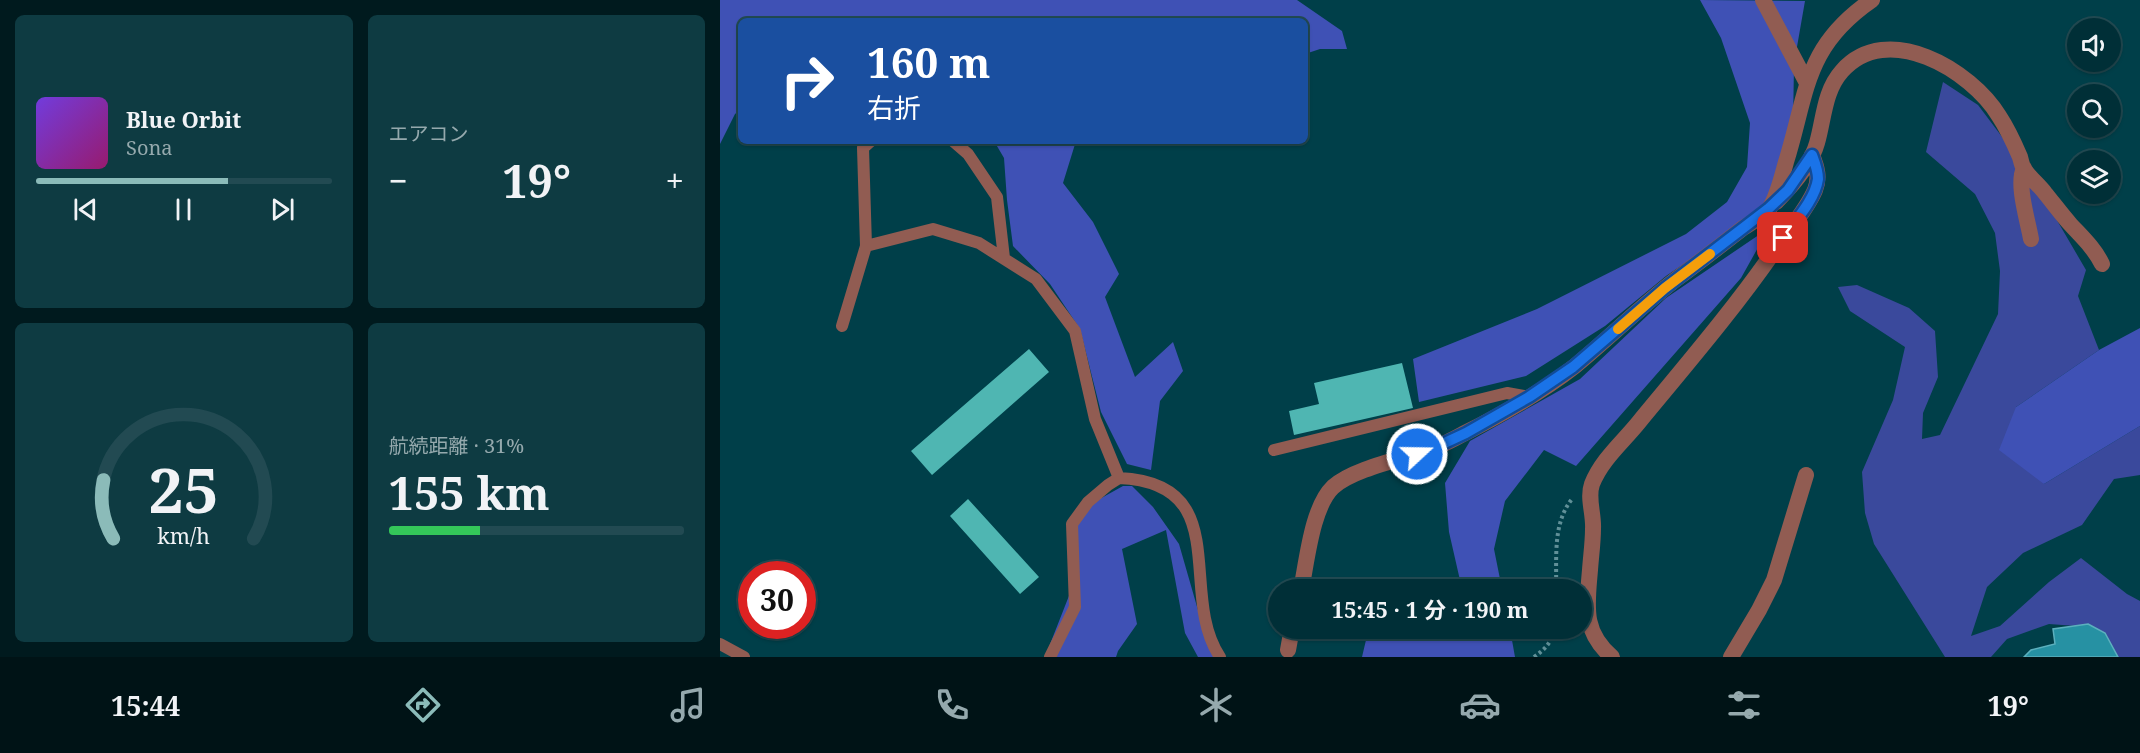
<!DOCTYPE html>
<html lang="ja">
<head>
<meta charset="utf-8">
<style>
	body { margin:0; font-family:"Noto Serif","Noto Sans JP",serif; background:#0e3b42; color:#f1f3f6; height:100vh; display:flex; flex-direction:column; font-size:22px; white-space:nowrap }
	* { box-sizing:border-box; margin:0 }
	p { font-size:20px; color:#95a9ad }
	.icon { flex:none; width:33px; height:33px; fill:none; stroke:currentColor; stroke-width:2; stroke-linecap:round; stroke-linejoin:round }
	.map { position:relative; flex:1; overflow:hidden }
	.panel { display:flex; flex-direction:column; gap:15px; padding:15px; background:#001a1e; width:720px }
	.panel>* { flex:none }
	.hud { position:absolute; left:18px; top:18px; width:570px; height:126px; border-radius:9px; box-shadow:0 2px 4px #0004,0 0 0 2px #224a52; background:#1a4fa0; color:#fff; overflow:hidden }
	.buttons { position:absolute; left:1347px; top:18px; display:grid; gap:12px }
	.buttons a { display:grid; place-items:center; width:54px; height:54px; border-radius:50%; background:#002f37; box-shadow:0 2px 4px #0004,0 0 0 2px #224a52; font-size:30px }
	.speed { position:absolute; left:18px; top:561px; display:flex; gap:12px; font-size:30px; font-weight:700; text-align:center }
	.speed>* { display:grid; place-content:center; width:78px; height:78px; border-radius:50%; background:#002f37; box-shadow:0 2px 4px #0004,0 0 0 2px #224a52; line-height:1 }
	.speed .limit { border:9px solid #d22; background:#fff; color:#111 }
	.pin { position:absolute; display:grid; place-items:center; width:51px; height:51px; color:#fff; margin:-26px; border-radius:12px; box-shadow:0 3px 9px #0006 }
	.me { position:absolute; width:66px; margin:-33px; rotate:69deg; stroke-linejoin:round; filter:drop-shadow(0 0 4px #0008) }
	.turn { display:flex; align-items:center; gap:21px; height:126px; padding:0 30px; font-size:27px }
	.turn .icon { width:78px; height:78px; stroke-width:2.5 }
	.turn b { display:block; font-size:42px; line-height:51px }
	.big { font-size:45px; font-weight:700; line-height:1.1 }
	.panel .card { flex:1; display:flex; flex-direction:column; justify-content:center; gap:9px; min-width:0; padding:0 21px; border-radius:9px; background:#0e3b42 }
	.panel .dial { align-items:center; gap:0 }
	.dial svg { height:156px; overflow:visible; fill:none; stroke:#224a52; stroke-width:7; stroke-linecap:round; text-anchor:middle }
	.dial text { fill:#f1f3f6; stroke:none }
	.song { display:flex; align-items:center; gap:18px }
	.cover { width:72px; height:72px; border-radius:9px; background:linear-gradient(135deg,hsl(260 70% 55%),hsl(320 70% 35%)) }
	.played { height:6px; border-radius:3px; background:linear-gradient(90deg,#8bbbb9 65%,#224a52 65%) }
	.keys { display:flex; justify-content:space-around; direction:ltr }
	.heat { display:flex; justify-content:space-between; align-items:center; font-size:33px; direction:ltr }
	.charge { height:9px; border-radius:4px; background:linear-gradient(90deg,#34c759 31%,#224a52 0) }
	.panel .tiles { flex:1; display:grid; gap:15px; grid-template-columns:repeat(2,1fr) }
	.trip { position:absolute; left:548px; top:579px; width:324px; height:60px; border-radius:30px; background:#002f37; box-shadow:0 2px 4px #0004,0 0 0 2px #224a52; font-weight:700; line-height:60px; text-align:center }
	.dock { display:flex; height:96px; justify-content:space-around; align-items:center; background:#001316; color:#95a9ad }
	.dock .icon { width:42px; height:42px }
	.dock .current { color:#8bbbb9 }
	.dock b { font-size:27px; color:#f1f3f6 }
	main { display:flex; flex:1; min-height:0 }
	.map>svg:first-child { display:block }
</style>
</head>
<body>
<main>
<section class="panel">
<div class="tiles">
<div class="card">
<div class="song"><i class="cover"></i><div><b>Blue Orbit</b><p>Sona</p></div></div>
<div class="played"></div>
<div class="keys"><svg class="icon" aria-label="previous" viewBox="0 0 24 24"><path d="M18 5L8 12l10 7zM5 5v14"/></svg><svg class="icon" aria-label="pause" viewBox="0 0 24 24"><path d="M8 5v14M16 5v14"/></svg><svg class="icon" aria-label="next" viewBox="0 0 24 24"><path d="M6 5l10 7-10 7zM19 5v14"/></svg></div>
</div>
<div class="card"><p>エアコン</p>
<div class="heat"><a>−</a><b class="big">19°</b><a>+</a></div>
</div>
<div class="card dial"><svg viewBox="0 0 100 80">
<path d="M14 69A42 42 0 1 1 86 69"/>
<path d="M14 69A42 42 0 0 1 9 39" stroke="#8bbbb9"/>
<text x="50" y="56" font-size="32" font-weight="700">25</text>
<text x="50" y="72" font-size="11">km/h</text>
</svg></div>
<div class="card"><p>航続距離 · 31%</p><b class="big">155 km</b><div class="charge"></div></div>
</div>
</section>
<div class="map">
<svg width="1420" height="657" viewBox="0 0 1420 657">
	<rect width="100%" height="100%" fill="#003f49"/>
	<!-- green -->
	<path fill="#3a499c" d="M1223 82 1258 105 1310 174 1366 270 1358 296 1379 350 1296 407 1324 484 1420 426V475L1394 479 1362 525 1303 553 1267 587 1251 636 1280 626 1329 582 1361 558 1407 594 1420 601V657H1396L1370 627 1329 624 1287 639 1271 657H1225L1154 544 1145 513 1142 472 1173 400 1185 347 1130 311 1118 287 1137 285 1189 308 1215 331 1218 377 1203 413 1202 439 1220 435 1278 314 1280 271 1275 233 1255 194 1206 152Z"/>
	<!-- forest -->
	<path fill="#3f51b5" d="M0 0H577L622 31 627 49H600L585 54V21H21V109L15 114 0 144Z
		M980 0 1085 1 1074 64 1073 125 1047 207 946 276 885 326 806 376 699 402 693 359 817 309 966 234 1007 202 1027 167 1030 123 1001 38Z
		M274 141H356L343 183 373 222 399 274 385 297 415 377 453 342 463 371 440 401 431 470 407 464 381 412 360 329 330 284 293 246 287 200 284 158Z
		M1049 228 1021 278 856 466 824 450 785 501 774 549 782 589H742L729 532 725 483 750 441 860 379 946 298Z
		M1420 328V426L1324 484 1279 450 1296 407 1379 350Z
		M403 486H412L433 507 459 544 488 645 496 657H478L465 633 446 530 402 549 417 624 398 651 396 657H325L354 583 350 528 367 506Z
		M743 628 790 629 795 657H642L646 640 739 634Z"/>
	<!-- water -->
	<path fill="#2691a3" stroke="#5cb0be" stroke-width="1.5" d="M1368 624 1385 633 1398 657H1304L1311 650 1335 644 1333 629Z"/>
	<!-- building -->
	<path fill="#4fb6b2" d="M309 349 329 372 212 475 191 451Z
		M682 363 693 408 574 435 569 411 599 404 594 383Z
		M248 499 319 577 300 594 230 516Z"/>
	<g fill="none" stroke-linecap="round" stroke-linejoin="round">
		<!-- path -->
		<path stroke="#609098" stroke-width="4" stroke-dasharray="3 3" stroke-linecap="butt" d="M836 590C837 559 832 524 852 499
			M814 657C825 649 832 643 834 628"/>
		<!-- service -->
		<path stroke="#915c52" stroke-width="12" d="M233 141 248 154 277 197 284 258
			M146 246 213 229 259 243 316 279 355 331 375 419 399 478C516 483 457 593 500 657
			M122 326 146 246 143 148 151 141
			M554 450 787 393 809 397
			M0 644 24 657
			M330 657 355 607 352 524 368 502 388 485 399 478"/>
		<!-- minor -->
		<path stroke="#915c52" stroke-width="16" d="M1043 0 1087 83
			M1304 168C1296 184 1308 221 1311 239
			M1056 202C1072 186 1091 165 1097 143 1104 119 1104 91 1122 71 1167 20 1251 70 1279 116 1287 128 1294 143 1300 157 1301 161 1302 166 1304 169 1310 178 1319 185 1325 193 1334 204 1342 215 1351 225 1363 238 1374 248 1382 264
			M581 590C587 561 592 507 613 487 634 468 687 458 714 448 724 444 734 439 743 434 781 415 822 392 855 366 889 338 920 307 955 280 978 263 1000 246 1023 228 1031 223 1043 216 1049 209 1057 198 1062 176 1066 162 1088 91 1084 47 1152 0
			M568 650 572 628
			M892 657C862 631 867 606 870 570 871 556 873 542 873 529 874 514 867 498 872 484 882 459 903 442 919 422 966 365 1015 308 1057 247 1069 229 1086 211 1095 190 1100 178 1097 167 1092 155
			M1011 657 1039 610 1054 580 1086 475"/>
	</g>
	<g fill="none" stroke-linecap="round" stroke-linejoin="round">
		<defs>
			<path id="route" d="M697 454 716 447 746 433 809 397 853 367 945 288 1048 209 1068 190 1092 155C1095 163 1098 170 1098 179 1095 200 1075 221 1063 238"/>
		</defs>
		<!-- route casing -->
		<use href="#route" stroke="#114b97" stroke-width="15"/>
		<!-- route -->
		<use href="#route" stroke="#1a73e8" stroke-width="10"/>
		<!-- slow -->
		<path stroke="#f59e0b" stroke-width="10" d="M898 329 945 288 990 254"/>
	</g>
</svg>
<div class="buttons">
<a><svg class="icon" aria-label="sound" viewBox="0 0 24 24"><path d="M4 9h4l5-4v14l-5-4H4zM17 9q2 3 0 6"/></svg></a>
<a><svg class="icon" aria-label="search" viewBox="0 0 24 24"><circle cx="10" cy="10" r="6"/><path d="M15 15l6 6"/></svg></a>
<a><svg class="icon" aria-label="layers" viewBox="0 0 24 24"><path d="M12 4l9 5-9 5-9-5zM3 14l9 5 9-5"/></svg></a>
</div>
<div class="speed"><div class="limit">30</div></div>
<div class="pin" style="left:1063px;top:238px;background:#d93025"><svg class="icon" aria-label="arrive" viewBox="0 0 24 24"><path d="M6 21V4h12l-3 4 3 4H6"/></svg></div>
<svg class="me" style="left:697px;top:454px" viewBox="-20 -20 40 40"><circle r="17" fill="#1a73e8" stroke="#fff" stroke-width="3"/><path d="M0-11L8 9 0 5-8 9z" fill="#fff"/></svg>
<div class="trip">15:45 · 1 分 · 190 m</div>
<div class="hud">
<div class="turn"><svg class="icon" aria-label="right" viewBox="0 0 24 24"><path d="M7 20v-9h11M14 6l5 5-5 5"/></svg><div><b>160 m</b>右折</div></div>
</div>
</div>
</main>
<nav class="dock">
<b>15:44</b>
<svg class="icon current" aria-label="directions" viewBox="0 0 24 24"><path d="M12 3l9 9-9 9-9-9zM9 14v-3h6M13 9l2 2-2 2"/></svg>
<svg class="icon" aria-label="music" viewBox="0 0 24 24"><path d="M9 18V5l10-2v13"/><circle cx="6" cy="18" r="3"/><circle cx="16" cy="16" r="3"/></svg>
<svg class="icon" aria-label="phone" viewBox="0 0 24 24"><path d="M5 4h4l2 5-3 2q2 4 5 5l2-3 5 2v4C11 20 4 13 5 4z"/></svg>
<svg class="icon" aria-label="climate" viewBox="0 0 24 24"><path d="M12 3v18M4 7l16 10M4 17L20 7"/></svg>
<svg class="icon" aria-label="car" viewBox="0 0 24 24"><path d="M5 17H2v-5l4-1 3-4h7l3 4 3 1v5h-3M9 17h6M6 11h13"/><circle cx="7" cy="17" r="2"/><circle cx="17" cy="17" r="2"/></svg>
<svg class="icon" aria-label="filters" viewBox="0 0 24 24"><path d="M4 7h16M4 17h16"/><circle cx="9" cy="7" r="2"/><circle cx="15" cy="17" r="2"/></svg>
<b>19°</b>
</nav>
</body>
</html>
